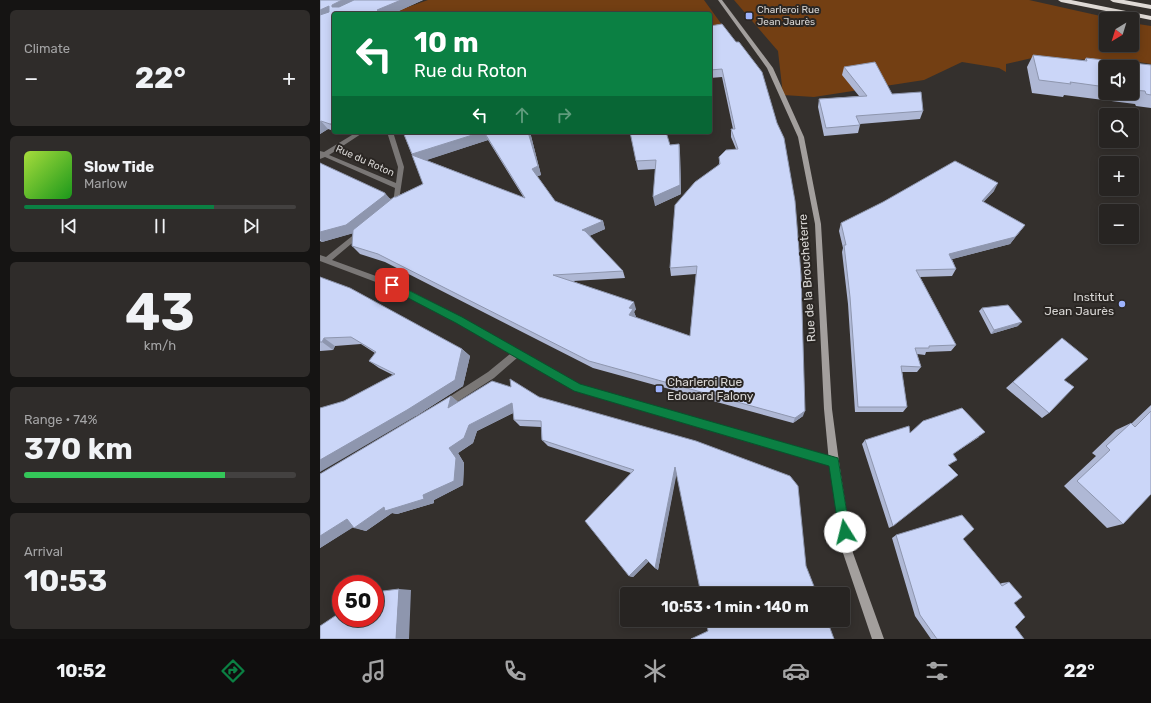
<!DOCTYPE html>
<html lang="en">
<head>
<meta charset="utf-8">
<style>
	body { margin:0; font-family:Rubik,sans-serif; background:#2f2c2a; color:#f1f3f6; height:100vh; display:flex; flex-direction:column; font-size:15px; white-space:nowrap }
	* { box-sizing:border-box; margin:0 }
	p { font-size:13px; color:#a4a4a5 }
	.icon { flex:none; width:22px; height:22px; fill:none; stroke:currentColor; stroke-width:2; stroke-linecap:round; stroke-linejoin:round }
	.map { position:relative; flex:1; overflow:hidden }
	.details { display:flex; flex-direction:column; gap:10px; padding:10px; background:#151413; width:320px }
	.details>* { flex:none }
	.banner { position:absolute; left:12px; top:12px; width:380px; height:122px; border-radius:4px; box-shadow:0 2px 10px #0003,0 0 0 1px #434140; background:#0b8043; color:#fff; overflow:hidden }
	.needle { width:26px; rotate:218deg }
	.tools { position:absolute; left:779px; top:12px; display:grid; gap:8px }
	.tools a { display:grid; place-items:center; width:40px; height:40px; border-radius:4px; background:#272422; box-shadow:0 2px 10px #0003,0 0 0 1px #434140; font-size:20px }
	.speed { position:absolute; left:12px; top:575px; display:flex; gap:8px; font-size:20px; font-weight:700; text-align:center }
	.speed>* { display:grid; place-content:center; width:52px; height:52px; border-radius:50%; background:#272422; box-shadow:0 2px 10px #0003,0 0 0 1px #434140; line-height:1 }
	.speed .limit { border:6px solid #d22; background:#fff; color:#111 }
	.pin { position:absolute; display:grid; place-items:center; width:34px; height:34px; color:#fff; margin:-17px; border-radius:8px; box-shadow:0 2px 6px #0006 }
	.me { position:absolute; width:44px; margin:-22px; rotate:351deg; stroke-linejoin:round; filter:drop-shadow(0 0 3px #0008) }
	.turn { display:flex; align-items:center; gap:14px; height:84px; padding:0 16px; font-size:18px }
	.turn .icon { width:52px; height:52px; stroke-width:2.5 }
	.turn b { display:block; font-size:28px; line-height:34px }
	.lanes { display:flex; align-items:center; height:38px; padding:0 16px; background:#0003; justify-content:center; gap:20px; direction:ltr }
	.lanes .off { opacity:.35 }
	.big { font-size:30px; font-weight:700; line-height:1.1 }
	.details .tile { flex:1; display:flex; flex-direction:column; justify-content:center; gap:6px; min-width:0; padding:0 14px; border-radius:6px; background:#2f2c2a }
	.details .dial { align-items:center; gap:0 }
	.dial b { font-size:52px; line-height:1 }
	.song { display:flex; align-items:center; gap:12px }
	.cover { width:48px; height:48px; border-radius:6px; background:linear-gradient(135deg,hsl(80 70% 55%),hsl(120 70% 35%)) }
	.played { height:4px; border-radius:2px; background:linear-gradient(90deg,#0b8043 70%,#434140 70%) }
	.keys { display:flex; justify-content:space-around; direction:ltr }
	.heat { display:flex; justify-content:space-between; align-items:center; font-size:22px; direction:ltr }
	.charge { height:6px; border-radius:3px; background:linear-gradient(90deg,#34c759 74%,#434140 0) }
	.trip { position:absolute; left:300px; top:587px; width:230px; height:40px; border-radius:4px; background:#272422; box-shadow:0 2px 10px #0003,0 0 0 1px #434140; font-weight:700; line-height:40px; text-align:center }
	.tab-bar { display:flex; height:64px; justify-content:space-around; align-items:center; background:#100e0e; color:#a4a4a5 }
	.tab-bar .icon { width:28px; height:28px }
	.tab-bar .on { color:#0b8043 }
	.tab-bar b { font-size:18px; color:#f1f3f6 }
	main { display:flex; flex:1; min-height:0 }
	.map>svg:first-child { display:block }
</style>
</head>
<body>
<main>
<section class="details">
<div class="tile"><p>Climate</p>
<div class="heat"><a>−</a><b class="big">22°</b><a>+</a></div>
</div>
<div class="tile">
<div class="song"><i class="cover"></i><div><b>Slow Tide</b><p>Marlow</p></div></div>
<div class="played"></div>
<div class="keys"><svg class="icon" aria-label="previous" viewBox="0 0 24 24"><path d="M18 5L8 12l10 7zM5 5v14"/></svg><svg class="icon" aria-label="pause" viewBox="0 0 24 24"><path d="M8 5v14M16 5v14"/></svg><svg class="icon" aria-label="next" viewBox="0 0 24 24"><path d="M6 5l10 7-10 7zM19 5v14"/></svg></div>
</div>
<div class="tile dial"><b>43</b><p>km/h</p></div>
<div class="tile"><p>Range · 74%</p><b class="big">370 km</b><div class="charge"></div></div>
<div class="tile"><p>Arrival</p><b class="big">10:53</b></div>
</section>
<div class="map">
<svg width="831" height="639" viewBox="0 0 831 639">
	<rect width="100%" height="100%" fill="#34302d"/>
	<!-- green -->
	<path fill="#733f13" d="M108 0H384L405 29 390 32V14H68Z
		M414 0H709L794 19H786V45H812V23L831 26V64L812 61 712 58 686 64V72L679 68 642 62 604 80 494 97 463 95 458 51Z"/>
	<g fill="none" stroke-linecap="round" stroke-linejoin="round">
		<!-- minor -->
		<path fill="#7a7776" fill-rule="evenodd" d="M37 132H44L9 155 76 183 78 167 67 132H73L84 167 78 207 74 208 71 206 73 204 75 188 5 157 0 159V151L4 152Z
			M41 229 45 232 43 234 12 260 75 283 142 318 260 385 514 457 517 459 519 462 517 465 514 467 258 392 197 358 174 378 129 407 126 408 123 407 122 404 123 401 168 372 190 354 136 322 69 287 0 261V255L6 257Z"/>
		<!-- secondary -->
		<path fill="#a39f9d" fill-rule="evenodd" d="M398 0H402L453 68 484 137 501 224 512 409 519 462 533 553 564 639H552L523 553 509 462 504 409 495 224 478 137 447 68Z"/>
		<!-- motorway -->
		<path fill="#dfdad6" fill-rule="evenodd" d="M738 0H751L831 16V20L741 2Z
			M790 0H804L831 5V9L793 2Z"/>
	</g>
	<!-- wall -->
	<path fill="#afb8d5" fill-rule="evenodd" d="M0 0H103L72 14H14V131L8 129 0 134Z
		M402 24 483 416 473 423 273 368 65 262 40 254 32 246 33 233 2 242 0 241V163L71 199 103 184 92 155 83 132H210L221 175 217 176 235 201 283 221 285 229 269 236 303 271 305 278 253 281 316 309 314 312 316 317H315L370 336 376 274 351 276 350 268 399 164V157L416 149 411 137V129H413L402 77 390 78V26ZM168 140 204 198 106 160Z
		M713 55 764 61 766 58 831 65V108L816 106 815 104 744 95 743 97 712 93 707 67ZM786 67H812V93H786Z
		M524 67 603 111 600 119 540 124V125L538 133 504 136 498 107 499 99 539 96 522 75Z
		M359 144 360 153 361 194 335 206V169L318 170 316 161 350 145Z
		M674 191 663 202 705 225 690 244 632 259 636 269 632 276 600 277 636 345 631 351 606 352 605 355 597 354 601 367 597 372H582L587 407 583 412H535L528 304 522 252 523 248 519 231 521 223Z
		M0 277 142 349 150 356 143 386 96 416 24 401 73 375 59 368 49 361 55 353 41 344 15 346 13 350 0 351Z
		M662 308 698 326 671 334 659 311Z
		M742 338 744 380 729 413 722 418 686 388Z
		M131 396 138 402 219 397 356 474 338 570 335 568 329 561 313 577 309 576 311 473 228 446 222 440 221 427 200 426 194 420 193 413 157 431 153 443 138 453 144 463 143 485 114 500V503L77 514 72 513 46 531 33 527 0 548V474Z
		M831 405V494L803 524 787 528 744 486 776 456 772 453 796 430 811 423H812Z
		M590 433 659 437 633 454 631 464 629 465 573 526 569 528 542 444 545 440Z
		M576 535 643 539 680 584 682 583 689 582 694 603 695 627 704 639H611L595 616 572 538Z"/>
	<!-- shaded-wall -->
	<path fill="#8e96ae" d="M22 0H43L17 13 12 7V5Z
		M81 0H103L72 14H59L57 10Z
		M9 6 14 14 0 20V10Z
		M1 121 8 129 0 134V122Z
		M14 123V129L10 124Z
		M162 132H164L168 140 98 163 92 154Z
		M208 132H210L221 175 216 177 212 169Z
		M359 144 360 153 361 194 335 206 333 197Z
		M678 183 674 191 657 209 662 201Z
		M65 193 72 201 34 233 2 242 0 239V232Z
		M283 221 285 229 265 238 262 230Z
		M705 225 690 244 625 261 629 254Z
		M314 302 316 309 314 312 316 317 312 322 309 315V308Z
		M702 322 698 326 671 334 674 330Z
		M4 338 15 346 13 350 2 342Z
		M142 349 150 356 143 386 96 416 0 472V460Z
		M131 396 139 403 128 408Z
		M192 403 199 410 157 431 153 443 138 453 144 463 143 485 114 500V503L77 514 72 513 46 531 34 528 64 507 103 495 129 448 149 425Z
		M485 411 483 416 473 423 475 418Z
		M355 467 357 472 338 570 335 568Z
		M27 519 40 523 0 548V536Z
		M326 559 329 561 313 577 309 576Z
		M79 589 91 590 89 639H76Z"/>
	<!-- building -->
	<path fill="#cbd6f8" stroke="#8e96ae" d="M0 0H22L12 5V7H19L34 0H81L57 10 61 14H14V123L10 124 1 121 0 122V15L9 12V6L0 10Z
		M402 24 416 42H419L442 72 457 123 464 138 475 201 481 275 485 411 475 418 269 361 58 254 32 246 33 230 74 197H76L103 184 92 155 205 198 164 132H208L218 166 212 169 235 201 283 221 262 230 265 231 303 271 233 275 314 302 309 308 313 309 309 315 370 336 377 266 350 268 355 205 375 182 400 164 399 157 406 150 418 149 411 129H415L402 69 390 70V26Z
		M713 55 767 61 766 58 831 65V95L826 94 825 91 812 90V67H786V87L750 82 751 84 719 80Z
		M555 62 572 94 601 92 603 111 536 116 540 125 506 128 499 99 547 96 524 67Z
		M83 132H162L92 154Z
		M310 132H346L350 145 359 144 360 185 333 197 336 160 316 161Z
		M635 161 678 183 662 201 705 225 695 237 629 254 636 269 596 270 636 345 609 346V348H595L601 367 581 366 587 407H538L530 297 524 245H526L521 223 563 202Z
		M0 163 65 193V195L26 225 0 232Z
		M0 277 30 288 142 349 135 380 87 410 0 460V408L24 401 75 374 49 361 56 352 31 337 4 338 2 342H0Z
		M688 305 702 322 674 330 662 308Z
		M742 338 768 359 744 380 754 387 729 413 693 382Z
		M190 379 219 397 376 441 470 476 478 486 486 566 497 594H381L355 467 335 568 326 559 309 576 265 521 314 470 222 440 221 421 194 420 192 403 149 425 144 438 129 448 136 458 134 481 103 495 104 499 65 511 64 507 34 528 27 519 0 536V474L131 396 128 408 172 381 191 387Z
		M642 408 665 432 633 454 637 460 628 465 638 475 573 526 545 440 589 426 590 433 603 421Z
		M831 411V494L803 524 757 481 790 450 786 446 811 423 815 427Z
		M642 515 654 529 643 539 682 586 689 582 702 597 694 603 705 617 695 627 704 639H617L600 615 576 535Z
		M79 589 76 639H0V626L21 612V618H55V592Z
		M386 620H507L514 639H371L388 631Z"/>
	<!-- route -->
	<path fill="#0b8043" stroke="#07532c" d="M72 282 142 317 260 384 518 458 530 532 529 536 525 538 520 536 519 532 509 466 254 391 136 323 69 288 68 285 69 283Z"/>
	<!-- markers -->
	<g fill="#9eb3fd" stroke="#2a2623" stroke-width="1.5">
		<rect x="425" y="12" width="8" height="8" rx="2"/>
		<circle cx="802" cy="304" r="4"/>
		<rect x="335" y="385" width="8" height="8" rx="2"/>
	</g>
	<g text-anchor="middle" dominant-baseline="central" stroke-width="4" stroke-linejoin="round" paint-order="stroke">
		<!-- far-poi labels -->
		<g font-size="10" fill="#d8d6d4" stroke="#2a2623" text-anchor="start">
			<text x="437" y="10">Charleroi Rue<tspan x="437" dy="12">Jean Jaurès</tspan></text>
		</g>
		<!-- far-street labels -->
		<g font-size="10" fill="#d8d6d4" stroke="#2a2623">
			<text transform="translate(45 161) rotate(24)">Rue du Roton</text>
		</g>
		<!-- street labels -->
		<g font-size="12" fill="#d8d6d4" stroke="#2a2623">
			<text transform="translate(487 278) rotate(-94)">Rue de la Broucheterre</text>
		</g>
		<!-- poi labels -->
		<g font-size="12" fill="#d8d6d4" stroke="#2a2623" text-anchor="end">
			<text x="794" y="297">Institut<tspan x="794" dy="14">Jean Jaurès</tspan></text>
			<text x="347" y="382" text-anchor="start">Charleroi Rue<tspan x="347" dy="14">Edouard Falony</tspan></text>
		</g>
	</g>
</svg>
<div class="tools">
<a><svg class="needle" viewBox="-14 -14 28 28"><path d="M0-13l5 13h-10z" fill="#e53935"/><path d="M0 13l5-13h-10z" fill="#a4a4a5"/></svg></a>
<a><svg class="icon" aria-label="sound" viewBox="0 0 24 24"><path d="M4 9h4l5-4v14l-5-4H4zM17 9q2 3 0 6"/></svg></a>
<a><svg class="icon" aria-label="search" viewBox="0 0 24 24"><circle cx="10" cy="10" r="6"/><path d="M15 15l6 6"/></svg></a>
<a>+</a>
<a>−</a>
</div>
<div class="speed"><div class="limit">50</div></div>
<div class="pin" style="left:72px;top:285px;background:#d93025"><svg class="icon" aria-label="arrive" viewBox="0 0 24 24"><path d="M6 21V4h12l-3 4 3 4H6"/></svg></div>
<svg class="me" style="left:525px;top:532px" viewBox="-20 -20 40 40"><circle r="19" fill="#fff"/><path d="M0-13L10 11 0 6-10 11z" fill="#0b8043"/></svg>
<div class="trip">10:53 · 1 min · 140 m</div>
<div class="banner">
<div class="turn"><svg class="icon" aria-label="left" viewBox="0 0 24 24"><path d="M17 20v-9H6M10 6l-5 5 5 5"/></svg><div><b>10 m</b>Rue du Roton</div></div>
<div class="lanes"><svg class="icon" aria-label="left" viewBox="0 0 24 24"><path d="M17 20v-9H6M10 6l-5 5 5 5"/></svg><svg class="icon off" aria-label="ahead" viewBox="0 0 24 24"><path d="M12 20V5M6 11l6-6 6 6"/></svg><svg class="icon off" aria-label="right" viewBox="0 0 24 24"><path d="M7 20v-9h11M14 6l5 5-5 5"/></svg></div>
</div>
</div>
</main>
<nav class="tab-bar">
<b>10:52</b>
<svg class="icon on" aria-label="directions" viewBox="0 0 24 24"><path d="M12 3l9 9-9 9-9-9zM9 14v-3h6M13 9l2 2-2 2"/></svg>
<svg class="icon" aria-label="music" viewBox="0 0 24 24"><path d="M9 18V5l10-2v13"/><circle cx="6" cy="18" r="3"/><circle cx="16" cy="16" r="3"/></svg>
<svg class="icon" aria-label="phone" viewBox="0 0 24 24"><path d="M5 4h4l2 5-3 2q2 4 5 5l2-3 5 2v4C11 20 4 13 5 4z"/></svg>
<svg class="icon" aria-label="climate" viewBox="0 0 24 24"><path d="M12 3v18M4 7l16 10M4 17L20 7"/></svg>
<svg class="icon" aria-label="car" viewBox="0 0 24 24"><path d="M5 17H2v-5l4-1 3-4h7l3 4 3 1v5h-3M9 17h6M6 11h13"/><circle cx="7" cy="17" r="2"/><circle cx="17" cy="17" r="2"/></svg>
<svg class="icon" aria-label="filters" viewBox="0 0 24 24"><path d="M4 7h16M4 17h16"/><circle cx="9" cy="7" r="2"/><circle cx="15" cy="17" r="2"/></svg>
<b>22°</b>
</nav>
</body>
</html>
